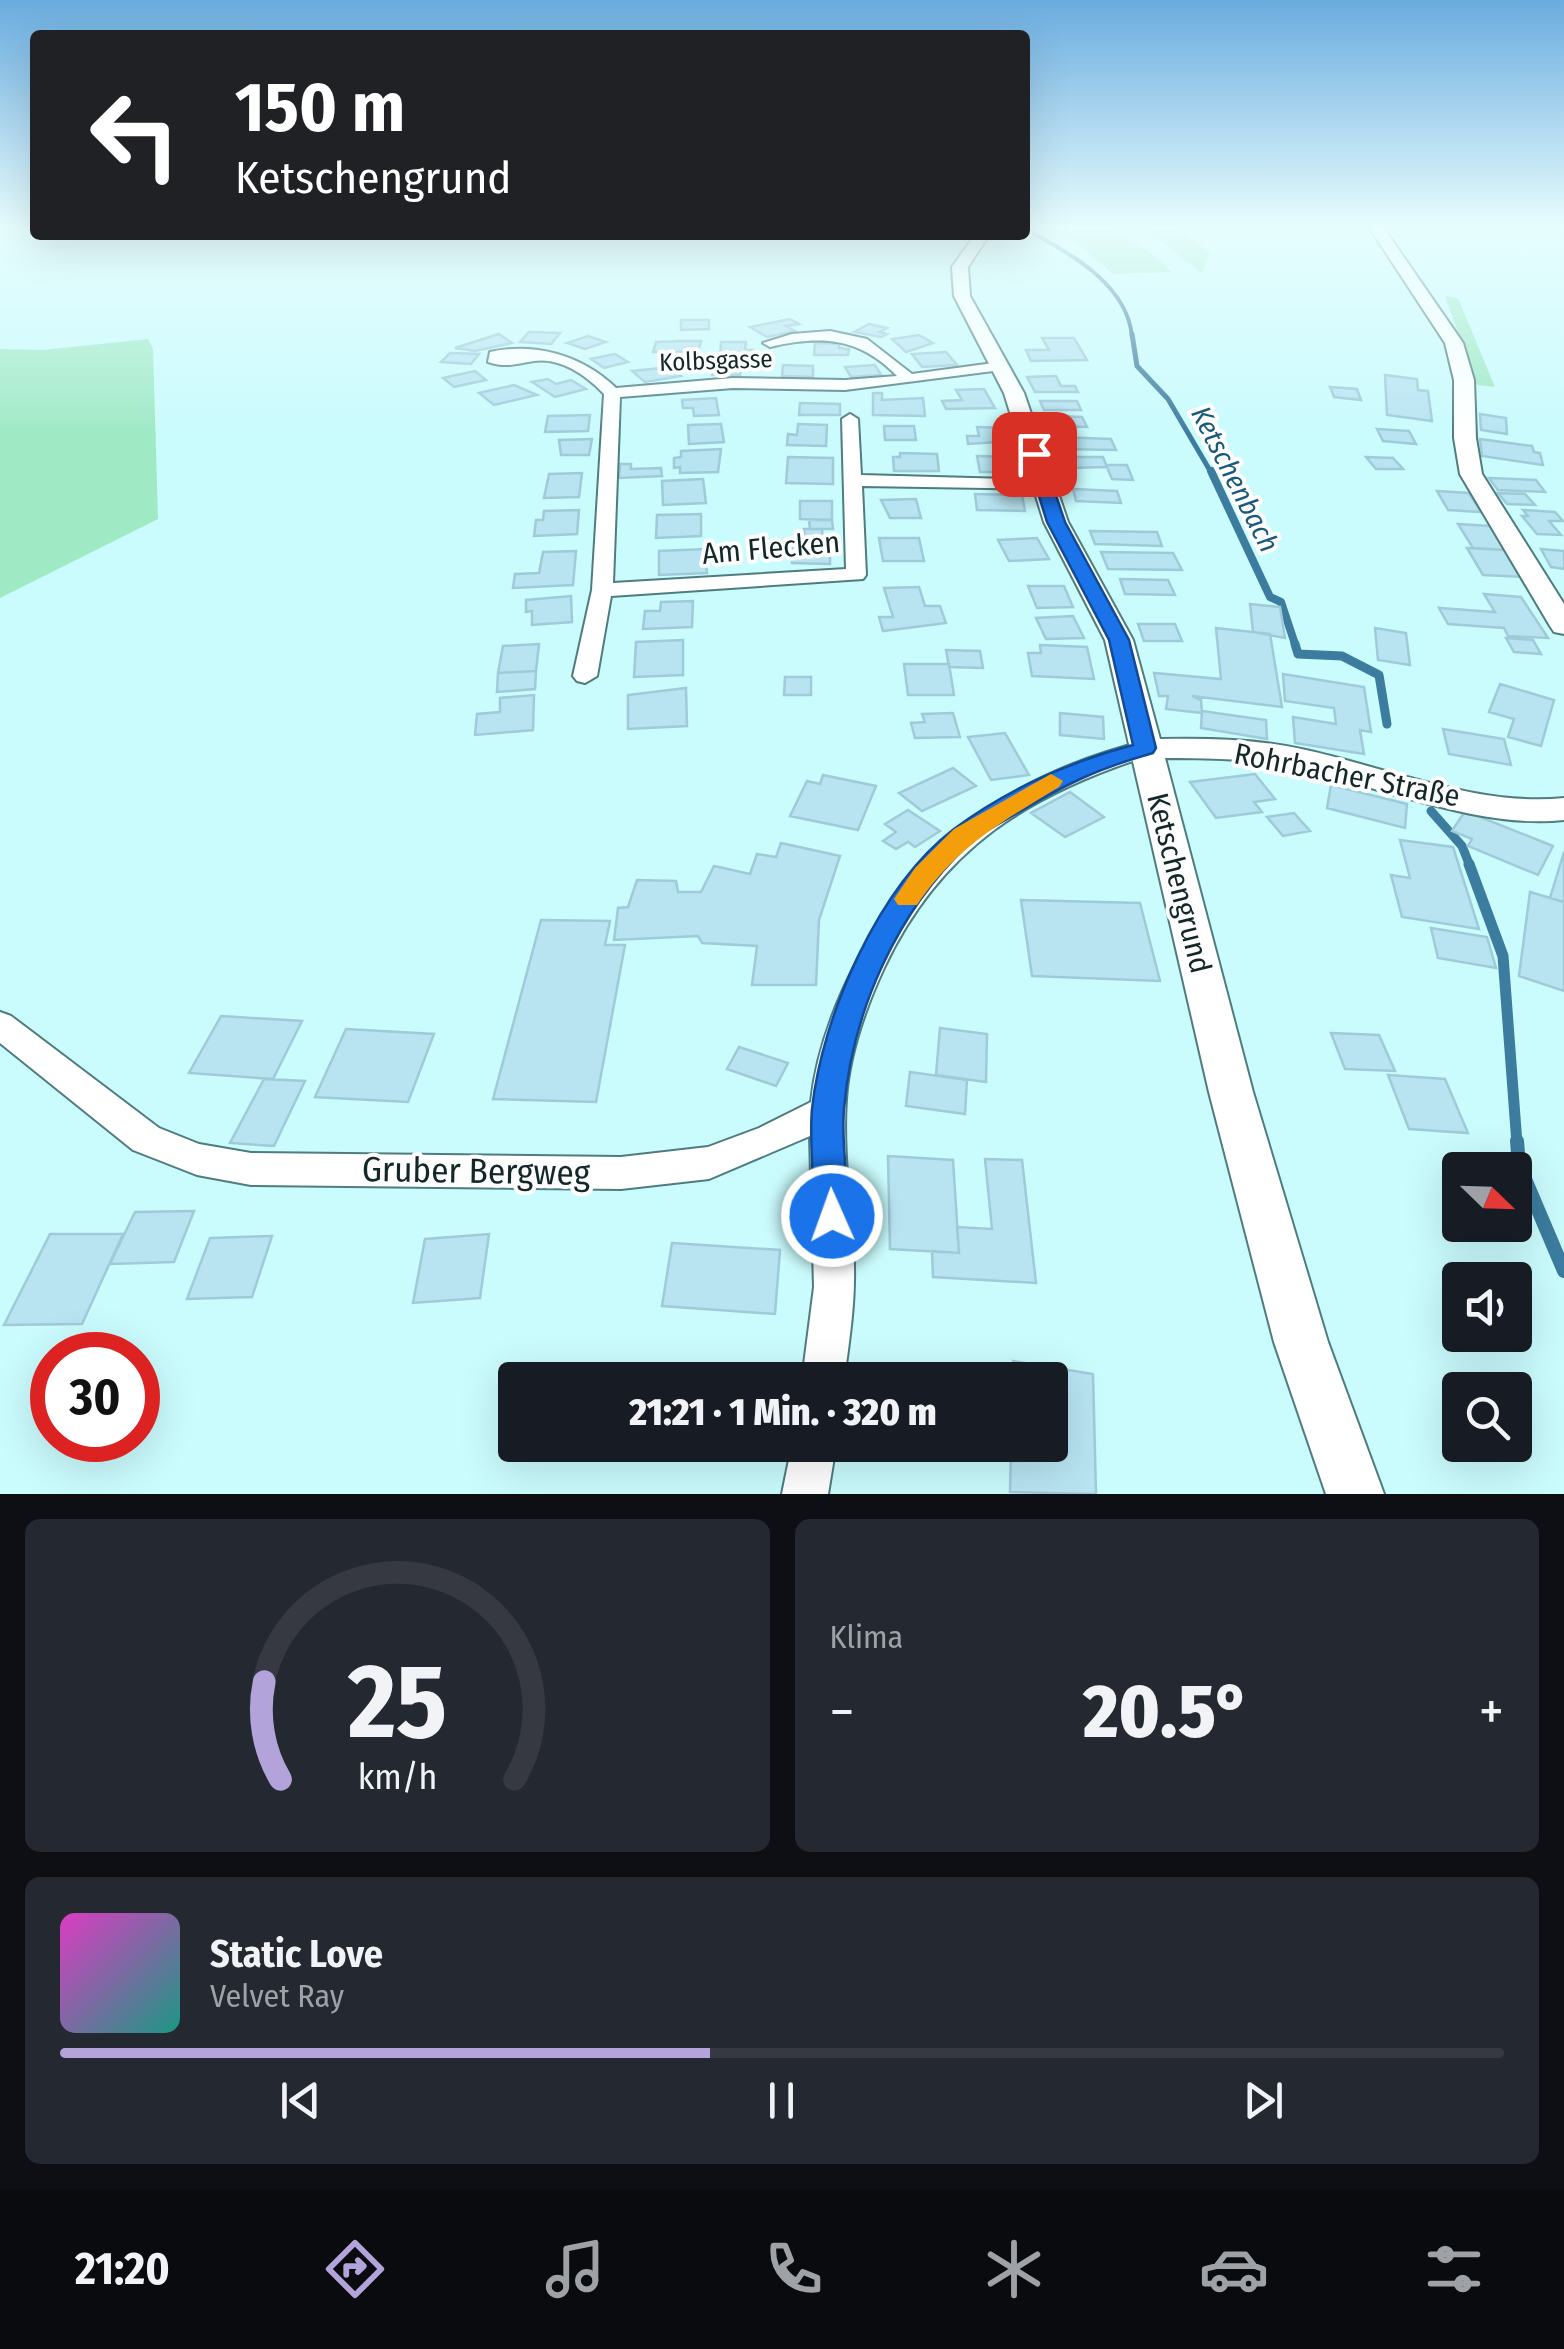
<!DOCTYPE html>
<html lang="de">
<head>
<meta charset="utf-8">
<style>
	body { margin:0; font-family:"Fira Sans Condensed",sans-serif; background:#242831; color:#f1f3f6; height:100vh; display:flex; flex-direction:column; font-size:38px; white-space:nowrap }
	* { box-sizing:border-box; margin:0 }
	p { font-size:32px; color:#9ea1a6 }
	.icon { flex:none; width:55px; height:55px; fill:none; stroke:currentColor; stroke-width:2; stroke-linecap:round; stroke-linejoin:round }
	.map { position:relative; height:1494px; overflow:hidden }
	.sheet { display:flex; flex-direction:column; gap:25px; padding:25px; background:#0d0f14; flex:1 }
	.sheet>* { flex:none }
	.guide { position:absolute; left:30px; top:30px; width:1000px; height:210px; border-radius:10px; box-shadow:0 10px 40px #0002; background:#202124; color:#fff; overflow:hidden }
	.needle { width:65px; rotate:113deg }
	.fabs { position:absolute; left:1442px; top:1152px; display:grid; gap:20px }
	.fabs a { display:grid; place-items:center; width:90px; height:90px; border-radius:10px; background:#171b24; box-shadow:0 10px 40px #0002; font-size:50px }
	.speed { position:absolute; left:30px; top:1332px; display:flex; gap:20px; font-size:50px; font-weight:700; text-align:center }
	.speed>* { display:grid; place-content:center; width:130px; height:130px; border-radius:50%; background:#171b24; box-shadow:0 10px 40px #0002; line-height:1 }
	.speed .limit { border:15px solid #d22; background:#fff; color:#111 }
	.pin { position:absolute; display:grid; place-items:center; width:85px; height:85px; color:#fff; margin:-42px; border-radius:20px; box-shadow:0 5px 15px #0006 }
	.me { position:absolute; width:110px; margin:-55px; rotate:358deg; stroke-linejoin:round; filter:drop-shadow(0 0 8px #0008) }
	.turn { display:flex; align-items:center; gap:35px; height:210px; padding:0 40px; font-size:45px }
	.turn .icon { width:130px; height:130px; stroke-width:2.5 }
	.turn b { display:block; font-size:70px; line-height:85px }
	.big { font-size:75px; font-weight:800; line-height:1.1 }
	.sheet .tile { flex:1; display:flex; flex-direction:column; justify-content:center; gap:15px; min-width:0; padding:0 35px; border-radius:15px; background:#242831 }
	.sheet .dial { align-items:center; gap:0 }
	.dial svg { height:260px; overflow:visible; fill:none; stroke:#363941; stroke-width:7; stroke-linecap:round; text-anchor:middle }
	.dial text { fill:#f1f3f6; stroke:none }
	.song { display:flex; align-items:center; gap:30px }
	.cover { width:120px; height:120px; border-radius:15px; background:linear-gradient(135deg,hsl(310 70% 55%),hsl(170 70% 35%)) }
	.played { height:10px; border-radius:5px; background:linear-gradient(90deg,#b3a3db 45%,#363941 45%) }
	.keys { display:flex; justify-content:space-around; direction:ltr }
	.heat { display:flex; justify-content:space-between; align-items:center; font-size:55px; direction:ltr }
	.sheet .tiles { flex:1; display:grid; gap:25px; grid-template-columns:1fr 1fr }
	.tile:last-child { grid-column:span 2 }
	.trip { position:absolute; left:498px; top:1362px; width:570px; height:100px; border-radius:10px; background:#171b24; box-shadow:0 10px 40px #0002; font-weight:800; line-height:100px; text-align:center }
	.menu { display:flex; height:160px; justify-content:space-around; align-items:center; background:#090b0e; color:#9ea1a6 }
	.menu .icon { width:70px; height:70px }
	.menu .current { color:#b3a3db }
	.menu b { font-size:45px; color:#f1f3f6 }
	.map>svg:first-child { display:block }
</style>
</head>
<body>
<div class="map">
<svg width="1564" height="1494" viewBox="0 0 1564 1494">
	<rect width="100%" height="100%" fill="#cafbfd"/>
	<!-- green -->
	<path fill="#9fe9c5" d="M1044 227C1111 227 1121 224 1172 272L1113 274 1070 237Z
		M1141 227H1175L1210 252 1202 273Z
		M1445 296 1458 298 1495 387 1477 385Z
		M148 339 153 349 158 519 0 598V349L43 350Z"/>
	<g fill="none" stroke-linecap="round" stroke-linejoin="round">
		<!-- stream-far5 -->
		<path stroke="#3c7c9e" stroke-width="4" d="M1034 234C1074 255 1128 287 1132 337"/>
		<!-- stream-far4 -->
		<path stroke="#3c7c9e" stroke-width="5" d="M1132 334 1137 366 1168 399 1212 474"/>
		<!-- stream-far3 -->
		<path stroke="#3c7c9e" stroke-width="8" d="M1211 471 1270 597 1281 602 1296 647"/>
		<!-- stream-far2 -->
		<path stroke="#3c7c9e" stroke-width="9" d="M1295 644 1298 654 1342 656 1379 675 1387 724
			M1431 811 1462 846 1470 866"/>
		<!-- stream-far1 -->
		<path stroke="#3c7c9e" stroke-width="11" d="M1469 864 1503 956 1517 1144"/>
		<!-- stream -->
		<path stroke="#3c7c9e" stroke-width="14" d="M1517 1141 1519 1165 1564 1271"/>
	</g>
	<!-- building -->
	<path fill="#b8e4f2" stroke="#9fcbd9" stroke-width="2.5" d="M790 319 799 324 786 326 795 331 767 337 750 327Z
		M681 320H709V329L681 330Z
		M869 324 887 328 879 332 887 334 881 337 854 332Z
		M529 332 560 333 551 344 520 342Z
		M499 334 512 343 475 351 455 348Z
		M919 335 933 343 906 352 892 339Z
		M588 336 606 342 585 349 567 343Z
		M1042 338H1074L1087 360 1031 361 1026 350H1049Z
		M683 341H701L699 348H685V352H653L656 342Z
		M721 342H746L745 350H753L752 357H720Z
		M815 343 839 344V348L849 349 848 355H814Z
		M946 352 957 365 922 367 912 354Z
		M450 353 479 354 471 364 441 362Z
		M615 354 628 362 604 368 591 359Z
		M714 365 741 366 740 375H712Z
		M783 365 813 366V377L782 376Z
		M875 365 881 375 851 377 845 367Z
		M670 367 681 376 645 382 632 371Z
		M475 371 486 380 454 387 443 378Z
		M1385 375 1417 379 1418 390 1428 391 1432 421 1387 415Z
		M1056 376 1061 386H1075L1078 392H1035L1027 377Z
		M548 379 556 384 571 380 586 389 555 397 532 382Z
		M514 385 537 395 494 405 479 393Z
		M1330 387 1357 389 1361 400 1334 397Z
		M984 389 995 408 946 409 942 401 962 400 956 390Z
		M873 393H882V400L923 398 925 416 873 415Z
		M716 398 719 415 694 416 693 408H683L682 400Z
		M1040 401H1077L1081 410H1044Z
		M800 403 840 404V415H799Z
		M1480 414 1506 418 1507 434 1481 430Z
		M590 415 588 431 545 432 548 416Z
		M1049 416 1082 417 1087 427 1053 426Z
		M721 424 724 442 689 444 688 425Z
		M798 424 827 425 826 446 787 445 788 434 797 435Z
		M884 426H914L916 440H885Z
		M977 427 1008 428 1011 441 968 444 967 436H979Z
		M1377 429 1409 431 1416 444 1383 441Z
		M1056 437 1111 439 1116 450 1060 449Z
		M592 439 589 455H561L559 440Z
		M1480 439 1532 446 1534 452 1540 453 1543 465 1482 456Z
		M721 449 718 472 680 473V467L674 468V458L681 457V451Z
		M900 453 937 454 939 471H894L893 457H900Z
		M977 456 1012 457 1016 472H980Z
		M788 457 833 458V484L786 483Z
		M1062 457H1103L1107 467 1066 468Z
		M1366 457 1393 458 1403 469H1376Z
		M620 464H631V469L661 468 662 476 619 478Z
		M1106 465H1127L1133 480 1112 479Z
		M582 473 579 497 544 498 549 474Z
		M1489 478 1536 480 1545 492 1498 490Z
		M703 479 706 503 663 505 662 481Z
		M1073 489 1117 491 1121 503 1076 501Z
		M1437 491 1469 493 1481 512 1448 510Z
		M1498 493 1525 494 1535 505 1507 504Z
		M975 494 1022 495 1025 511 977 510Z
		M916 499 921 518H890L881 500Z
		M800 501H832V520L800 519Z
		M579 510 577 534 534 536 536 520H543L544 511Z
		M1523 510 1555 512 1563 521H1549L1561 535 1537 534 1522 516H1528Z
		M701 514V536L656 538 657 515Z
		M809 520H832L833 529H810Z
		M1458 524 1490 526 1506 550 1473 548Z
		M804 529H822L823 542H804Z
		M1090 531 1157 532 1162 546 1095 544Z
		M879 538H919L924 561H883Z
		M1037 538 1049 559 1009 561 998 540Z
		M792 541 830 542V564L792 563Z
		M1467 548 1506 550 1525 577 1483 575Z
		M705 549 707 573 659 575V551Z
		M1541 549 1564 551V569L1551 567Z
		M576 551 573 585 513 588 515 574 539 573 543 552Z
		M1101 552 1173 553 1182 570 1108 569Z
		M1120 579 1168 580 1175 595 1125 594Z
		M1028 586H1064L1073 607 1037 608Z
		M919 587 925 606H940L946 623 883 631 879 617H893L884 588Z
		M1484 594 1521 597 1548 638 1508 636 1504 628 1448 624 1439 608 1495 612Z
		M571 596 572 622 532 625V611L526 612V600Z
		M693 601 692 627 643 629 645 611H660L661 602Z
		M1250 604 1280 607 1285 638 1253 632Z
		M1073 616 1084 638 1046 639 1036 618Z
		M1138 624H1175L1182 641H1144Z
		M1216 628 1270 634 1282 707 1192 696 1201 700 1202 713 1166 709 1168 696H1159L1154 673 1221 679Z
		M1375 628 1406 633 1410 665 1378 660Z
		M1506 638 1533 640 1541 654 1514 652Z
		M683 640V675L634 677 636 642Z
		M539 644 536 671 498 673 503 646Z
		M1040 645 1087 647 1094 679 1032 676 1028 653H1041Z
		M946 650 980 651 983 668 949 667Z
		M904 664H949L954 695H908Z
		M536 671 535 689 497 692 498 673Z
		M1283 674 1364 687 1371 732 1360 730 1364 754 1295 743 1293 717 1336 724 1334 708 1285 701Z
		M785 677H811V695H784Z
		M1500 684 1554 700 1541 746 1508 737 1514 719 1489 712Z
		M686 688 687 726 628 729V695Z
		M534 695 533 730 475 735 477 714 500 712V698Z
		M1202 711 1266 720 1267 739 1201 728Z
		M953 713 960 737 915 738 911 723 925 722 922 714Z
		M1060 713 1103 717 1104 739 1060 735Z
		M1443 729 1504 739 1511 765 1449 754Z
		M1005 733 1029 775 991 780 968 737Z
		M953 768 976 786 922 811 899 793Z
		M1255 774 1275 799 1254 802 1262 812 1216 818 1190 782Z
		M823 775 876 786 858 830 790 816 807 781 820 784Z
		M1331 785 1407 804 1405 828 1327 808Z
		M1070 792 1104 817 1065 837 1031 813Z
		M908 810 940 831 915 847 908 842 896 849 883 841 896 832 885 824Z
		M1465 811 1553 846 1538 875 1468 846 1472 839 1452 831Z
		M1294 813 1310 831 1283 836 1267 817Z
		M1400 840 1453 847 1479 929 1402 917 1391 875 1410 878Z
		M781 843 840 856 819 920 816 985H752L757 946 702 943 698 936 614 940 618 908 628 907 637 880 676 881 678 892H701L714 866 750 874 757 854 776 857Z
		M1564 852V902L1550 898Z
		M1530 892 1564 902V991L1519 976Z
		M1021 900 1140 903 1160 981 1032 976Z
		M541 920 610 921 605 945H625L596 1102 493 1099Z
		M1431 928 1487 937 1496 968 1438 958Z
		M221 1016 302 1021 273 1079 189 1073Z
		M940 1028 987 1034 986 1082 936 1075Z
		M346 1029 434 1034 408 1102 315 1097Z
		M1331 1033 1379 1035 1395 1071 1345 1069Z
		M739 1047 788 1063 776 1086 727 1069Z
		M910 1072 967 1080 965 1114 906 1106Z
		M1388 1075 1445 1079 1468 1133 1409 1129Z
		M264 1079 305 1081 274 1146 230 1143Z
		M888 1156 953 1160 959 1253 890 1249Z
		M985 1159 1022 1160 1036 1283 933 1277 932 1251 959 1253 957 1227 992 1229Z
		M194 1211 174 1262 110 1264 135 1212Z
		M50 1234H123L82 1324 4 1325Z
		M489 1234 480 1298 413 1303 425 1239Z
		M272 1236 252 1297 187 1299 210 1238Z
		M672 1243 780 1250 775 1314 662 1306Z
		M1013 1361 1093 1374 1096 1494 1010 1492 1011 1445H1050V1380H1012Z"/>
	<g fill="none" stroke-linecap="round" stroke-linejoin="round">
		<defs>
			<path id="minor" d="M830 331 867 339 912 374 1001 362 1008 366 1001 370 845 390 733 388 620 397 613 583 846 569 842 419 850 414 858 419 861 475 1044 480 1050 481V489L862 486 866 575 863 579 611 596 597 676 585 683 577 681 573 676 592 590 604 394C587 376 561 357 534 361 515 364 507 368 488 362L490 352C535 342 582 355 616 388L733 378 845 380 897 376C859 337 821 335 770 347L763 343 792 334Z
				M1145 741 1154 744 1158 749 1154 754C1030 793 941 847 884 968 865 1009 849 1054 846 1099 842 1155 852 1211 854 1266 855 1305 849 1342 844 1380H802L814 1287 810 1136 709 1179 621 1189 251 1185 197 1175 133 1150 0 1043V1012L11 1016 159 1128 199 1144 251 1153 621 1157 708 1147 759 1128 811 1102C816 1054 833 1008 855 965 917 840 1012 775 1145 741Z
				M792 1445H836L828 1494H782Z"/>
			<path id="tertiary" d="M1369 227H1383L1463 343 1474 380 1476 438 1482 474 1564 604V634L1554 632 1550 626 1460 474 1454 438V380L1445 343Z
				M975 235H989L968 267 970 296 1024 393 1068 522 1133 640 1160 739C1209 738 1258 739 1306 750 1388 768 1479 807 1564 798V820C1484 829 1388 790 1309 771 1262 759 1214 758 1165 758L1253 1092 1328 1342 1384 1494H1326L1274 1342 1209 1092 1105 640 1044 522 1004 393 954 296 952 267Z"/>
		</defs>
		<!-- minor casing -->
		<use href="#minor" stroke="#4f7c7f" stroke-width="4"/>
		<!-- tertiary casing -->
		<use href="#tertiary" stroke="#4f7c7f" stroke-width="4"/>
		<!-- minor -->
		<use href="#minor" fill="#fff" fill-rule="evenodd"/>
		<!-- tertiary -->
		<use href="#tertiary" fill="#fff" fill-rule="evenodd"/>
	</g>
	<!-- sky -->
	<linearGradient id="sky" x2="0" y2="1"><stop stop-color="#6aacdf"/><stop offset="0.52" stop-color="#e7fdfe"/><stop offset="1" stop-color="#e7fdfe" stop-opacity="0"/></linearGradient>
	<rect width="1564" height="436" fill="url(#sky)"/>
	<!-- route -->
	<path fill="#1a73e8" stroke="#114b97" stroke-width="2.5" d="M1034 449 1042 454 1065 522 1129 640 1156 748 1153 753C1096 769 1064 785 1014 815 999 824 981 832 969 844 897 911 852 1012 844 1109 841 1144 848 1181 849 1216L844 1227 832 1232 820 1227 815 1216C814 1181 809 1144 812 1109 822 1016 878 887 954 829 1006 790 1071 761 1133 745L1109 640 1047 522 1026 454Z"/>
	<!-- slow -->
	<path fill="#f59e0b" d="M1051 774 1063 781 1059 787C1000 823 957 846 917 905H898L894 899 915 868 954 829Z"/>
	<g text-anchor="middle" dominant-baseline="central" stroke-width="8" stroke-linejoin="round" paint-order="stroke">
		<!-- far-street labels -->
		<g font-size="25" fill="#142728" stroke="#fdfdfd">
			<text transform="translate(716 361) rotate(-2)">Kolbsgasse</text>
		</g>
		<!-- far-water labels -->
		<g font-size="28" font-style="italic" fill="#1a597a" stroke="#fdfdfd">
			<text transform="translate(1235 479) rotate(63)">Ketschenbach</text>
		</g>
		<!-- street labels -->
		<g font-size="30" fill="#142728" stroke="#fdfdfd">
			<text transform="translate(771 548) rotate(-5)">Am Flecken</text>
			<text transform="translate(1347 775) rotate(11)">Rohrbacher Straße</text>
			<text transform="translate(1179 883) rotate(76)">Ketschengrund</text>
		</g>
		<!-- near-street labels -->
		<g font-size="35" fill="#142728" stroke="#fdfdfd">
			<text transform="translate(476 1171) rotate(1)">Gruber Bergweg</text>
		</g>
	</g>
</svg>
<div class="fabs">
<a><svg class="needle" viewBox="-14 -14 28 28"><path d="M0-13l5 13h-10z" fill="#e53935"/><path d="M0 13l5-13h-10z" fill="#9ea1a6"/></svg></a>
<a><svg class="icon" aria-label="sound" viewBox="0 0 24 24"><path d="M4 9h4l5-4v14l-5-4H4zM17 9q2 3 0 6"/></svg></a>
<a><svg class="icon" aria-label="search" viewBox="0 0 24 24"><circle cx="10" cy="10" r="6"/><path d="M15 15l6 6"/></svg></a>
</div>
<div class="speed"><div class="limit">30</div></div>
<div class="pin" style="left:1034px;top:454px;background:#d93025"><svg class="icon" aria-label="arrive" viewBox="0 0 24 24"><path d="M6 21V4h12l-3 4 3 4H6"/></svg></div>
<svg class="me" style="left:832px;top:1216px" viewBox="-20 -20 40 40"><circle r="17" fill="#1a73e8" stroke="#fff" stroke-width="3"/><path d="M0-11L8 9 0 5-8 9z" fill="#fff"/></svg>
<div class="trip">21:21 · 1 Min. · 320 m</div>
<div class="guide">
<div class="turn"><svg class="icon" aria-label="left" viewBox="0 0 24 24"><path d="M17 20v-9H6M10 6l-5 5 5 5"/></svg><div><b>150 m</b>Ketschengrund</div></div>
</div>
</div>
<section class="sheet">
<div class="tiles">
<div class="tile dial"><svg viewBox="0 0 100 80">
<path d="M14 69A42 42 0 1 1 86 69"/>
<path d="M14 69A42 42 0 0 1 9 39" stroke="#b3a3db"/>
<text x="50" y="56" font-size="32" font-weight="700">25</text>
<text x="50" y="72" font-size="11">km/h</text>
</svg></div>
<div class="tile"><p>Klima</p>
<div class="heat"><a>−</a><b class="big">20.5°</b><a>+</a></div>
</div>
<div class="tile">
<div class="song"><i class="cover"></i><div><b>Static Love</b><p>Velvet Ray</p></div></div>
<div class="played"></div>
<div class="keys"><svg class="icon" aria-label="previous" viewBox="0 0 24 24"><path d="M18 5L8 12l10 7zM5 5v14"/></svg><svg class="icon" aria-label="pause" viewBox="0 0 24 24"><path d="M8 5v14M16 5v14"/></svg><svg class="icon" aria-label="next" viewBox="0 0 24 24"><path d="M6 5l10 7-10 7zM19 5v14"/></svg></div>
</div>
</div>
</section>
<nav class="menu">
<b>21:20</b>
<svg class="icon current" aria-label="directions" viewBox="0 0 24 24"><path d="M12 3l9 9-9 9-9-9zM9 14v-3h6M13 9l2 2-2 2"/></svg>
<svg class="icon" aria-label="music" viewBox="0 0 24 24"><path d="M9 18V5l10-2v13"/><circle cx="6" cy="18" r="3"/><circle cx="16" cy="16" r="3"/></svg>
<svg class="icon" aria-label="phone" viewBox="0 0 24 24"><path d="M5 4h4l2 5-3 2q2 4 5 5l2-3 5 2v4C11 20 4 13 5 4z"/></svg>
<svg class="icon" aria-label="climate" viewBox="0 0 24 24"><path d="M12 3v18M4 7l16 10M4 17L20 7"/></svg>
<svg class="icon" aria-label="car" viewBox="0 0 24 24"><path d="M5 17H2v-5l4-1 3-4h7l3 4 3 1v5h-3M9 17h6M6 11h13"/><circle cx="7" cy="17" r="2"/><circle cx="17" cy="17" r="2"/></svg>
<svg class="icon" aria-label="filters" viewBox="0 0 24 24"><path d="M4 7h16M4 17h16"/><circle cx="9" cy="7" r="2"/><circle cx="15" cy="17" r="2"/></svg>
</nav>
</body>
</html>
